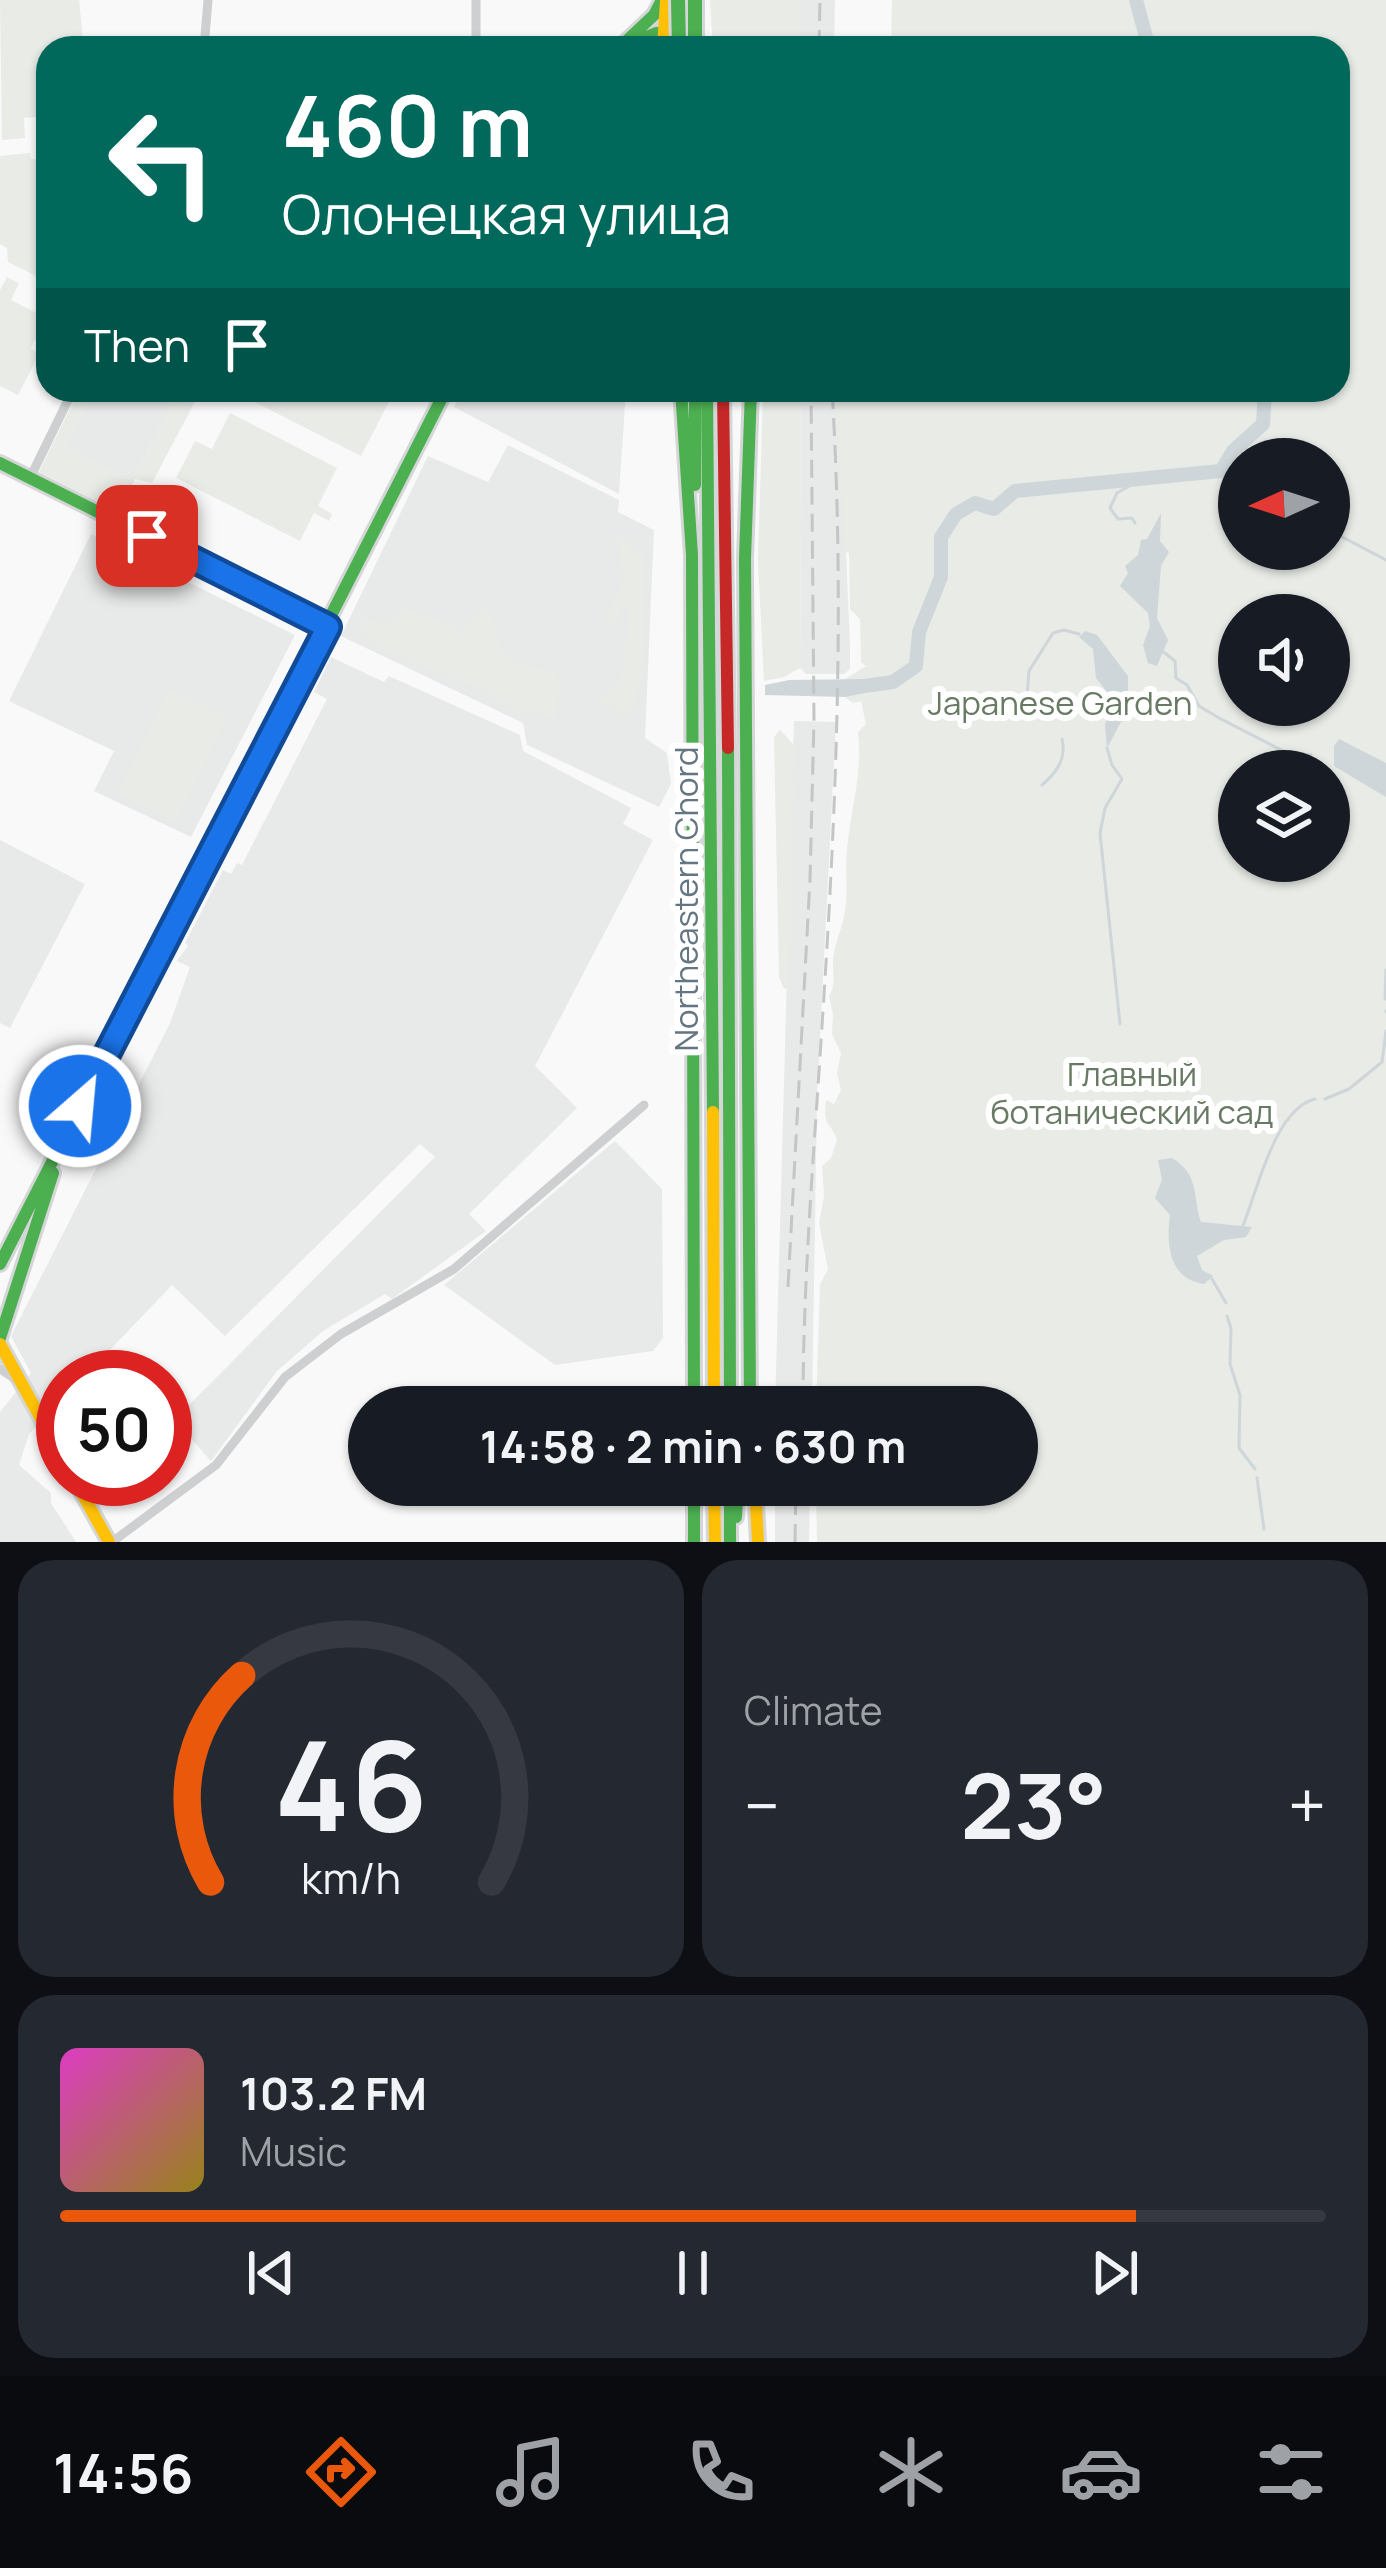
<!DOCTYPE html>
<html lang="en">
<head>
<meta charset="utf-8">
<style>
	body { margin:0; font-family:Manrope,sans-serif; background:#242831; color:#f1f3f6; height:100vh; display:flex; flex-direction:column; font-size:45px; white-space:nowrap }
	* { box-sizing:border-box; margin:0 }
	p { font-size:39px; color:#9ea1a6 }
	.icon { flex:none; width:66px; height:66px; fill:none; stroke:currentColor; stroke-width:2; stroke-linecap:round; stroke-linejoin:round }
	.map { position:relative; height:1542px; overflow:hidden }
	.side { display:flex; flex-direction:column; gap:18px; padding:18px; background:#0d0f14; flex:1 }
	.side>* { flex:none }
	.hud { position:absolute; left:36px; top:36px; width:1314px; height:366px; border-radius:36px; box-shadow:0 3px 9px #0004; background:#00695c; color:#fff; overflow:hidden }
	.needle { width:78px; rotate:267deg }
	.buttons { position:absolute; left:1218px; top:438px; display:grid; gap:24px }
	.buttons a { display:grid; place-items:center; width:132px; height:132px; border-radius:50%; background:#171b24; box-shadow:0 3px 9px #0004; font-size:60px }
	.speed { position:absolute; left:36px; top:1350px; display:flex; gap:24px; font-size:60px; font-weight:700; text-align:center }
	.speed>* { display:grid; place-content:center; width:156px; height:156px; border-radius:50%; background:#171b24; box-shadow:0 3px 9px #0004; line-height:1 }
	.speed .limit { border:18px solid #d22; background:#fff; color:#111 }
	.pin { position:absolute; display:grid; place-items:center; width:102px; height:102px; color:#fff; margin:-51px; border-radius:24px; box-shadow:0 6px 18px #0006 }
	.me { position:absolute; width:132px; margin:-66px; rotate:27deg; stroke-linejoin:round; filter:drop-shadow(0 0 9px #0008) }
	.turn { display:flex; align-items:center; gap:42px; height:252px; padding:0 48px; font-size:54px }
	.turn .icon { width:156px; height:156px; stroke-width:2.5 }
	.turn b { display:block; font-size:84px; line-height:102px }
	.then { display:flex; align-items:center; height:114px; padding:0 48px; background:#0003; gap:24px; font-size:45px }
	.big { font-size:90px; font-weight:700; line-height:1.1 }
	.side .widget { flex:1; display:flex; flex-direction:column; justify-content:center; gap:18px; min-width:0; padding:0 42px; border-radius:36px; background:#242831 }
	.side .dial { align-items:center; gap:0 }
	.dial svg { height:312px; overflow:visible; fill:none; stroke:#363941; stroke-width:7; stroke-linecap:round; text-anchor:middle }
	.dial text { fill:#f1f3f6; stroke:none }
	.song { display:flex; align-items:center; gap:36px }
	.cover { width:144px; height:144px; border-radius:18px; background:linear-gradient(135deg,hsl(310 70% 55%),hsl(50 70% 35%)) }
	.played { height:12px; border-radius:6px; background:linear-gradient(90deg,#ea580c 85%,#363941 85%) }
	.keys { display:flex; justify-content:space-around; direction:ltr }
	.heat { display:flex; justify-content:space-between; align-items:center; font-size:66px; direction:ltr }
	.side .tiles { flex:1; display:grid; gap:18px; grid-template-columns:1fr 1fr }
	.widget:last-child { grid-column:span 2 }
	.trip { position:absolute; left:348px; top:1386px; width:690px; height:120px; border-radius:60px; background:#171b24; box-shadow:0 3px 9px #0004; font-weight:700; line-height:120px; text-align:center }
	.menu { display:flex; height:192px; justify-content:space-around; align-items:center; background:#090b0e; color:#9ea1a6 }
	.menu .icon { width:84px; height:84px }
	.menu .current { color:#ea580c }
	.menu b { font-size:54px; color:#f1f3f6 }
	.map>svg:first-child { display:block }
</style>
</head>
<body>
<div class="map">
<svg width="1386" height="1542" viewBox="0 0 1386 1542">
	<rect width="100%" height="100%" fill="#f9f9f9"/>
	<!-- built -->
	<path fill="#e8e9e9" d="M801 0H835L834 48H801Z
		M94 390H179L139 469 122 475 65 446Z
		M462 390H626L619 494 454 407Z
		M802 390H839L850 645V669L844 674H806L800 668Z
		M508 445 619 500 618 512 654 530 645 738 667 753 671 784 659 807 527 745 523 723 341 636 428 456 488 482Z
		M91 534 295 635 191 837 94 791 114 751 9 701Z
		M331 657 384 682 389 676 520 735 523 751 631 808 623 824 653 840 535 1066 577 1108 469 1214 486 1231 392 1299 385 1294 323 1331 277 1371 211 1461 169 1414 186 1408 435 1157 420 1144 225 1336 172 1285 84 1377H63V1399L29 1434 19 1465 51 1493V1503L76 1542H0V1412L31 1373 11 1336 170 1023 190 967 177 961 188 946 185 943 223 870 231 874 237 863 242 865 327 699 314 692Z
		M794 721 836 722 817 1097 812 1407H775Z
		M0 840 85 884 10 1028 0 1023Z
		M615 1141 662 1189 663 1338 653 1351 555 1365 444 1285Z
		M775 1485H810L809 1542H775Z"/>
	<!-- green -->
	<path fill="#e8ebe6" fill-rule="evenodd" d="M0 0H79L83 42H76V48H48V116L24 118 25 138 2 140Z
		M710 0H801V48H713Z
		M892 0H1386V1542H817L816 1485H1017V1407H816L820 1285 828 1269 819 1223 824 1196 822 1166 831 1158 837 1140C829 1118 823 1129 826 1100L834 1104 841 1090 837 1073 841 1053 832 1034 833 1014 829 996C836 984 833 975 833 962 833 948 841 931 844 917 847 902 847 884 846 870 846 822 864 779 858 732L866 724 861 701 853 703 846 698 845 679 866 666 861 662 860 619 850 609 849 553 845 552 834 390H1338V48H891ZM1239 459H1329V549H1239ZM1239 615H1329V705H1239ZM1239 771H1329V861H1239Z
		M30 153 31 159 48 160V282L8 262 7 248 0 244V156Z
		M7 277 19 283 11 300 48 319V346L34 340 31 349 39 354 18 395 0 386V290Z
		M79 390H94L65 446 122 475 139 469 179 390H201L152 483 135 479 130 490 143 498 134 514 124 515 39 472Z
		M231 390H395L361 456Z
		M763 390H802L800 668 784 677 764 681 758 562Z
		M230 413 337 468 318 506 332 514 329 521 314 513 300 541 176 478 195 441 212 449Z
		M624 538 645 557C643 603 651 674 630 714L619 718 617 707 596 704 621 679 630 604 623 607 612 627 605 625C606 609 615 602 621 588 626 574 619 552 617 539Z
		M403 607 448 624 460 635 476 613 486 609C497 622 495 634 501 648 511 668 541 666 557 674L560 688 555 719 535 711H514L491 693 384 651 370 642 359 628 363 616C380 624 394 627 403 607Z
		M169 689 227 717 176 822 118 793Z
		M780 730 795 746 790 971 788 988 784 989 779 977 774 737Z"/>
	<!-- water -->
	<path fill="#ced6d9" d="M1161 513 1160 541 1169 552 1161 566 1157 618 1168 640 1157 666 1148 663 1143 645 1150 626 1148 613 1120 586 1128 573 1125 566 1138 555 1141 540 1147 539Z
		M1085 631 1097 635 1128 676V709L1107 748 1105 724 1115 702 1096 678 1093 649 1079 637Z
		M864 679 865 693 845 697 765 695V685L789 680Z
		M1339 739 1386 763V797L1334 766V746Z
		M1172 1158C1200 1175 1192 1195 1201 1222L1252 1227 1246 1237 1224 1240 1197 1256 1202 1270 1213 1276 1204 1284C1169 1279 1166 1245 1170 1215L1155 1198 1162 1180 1158 1160Z"/>
	<g fill="none" stroke-linecap="round" stroke-linejoin="round">
		<!-- stream -->
		<path stroke="#ced6d9" stroke-width="3" d="M1241 444 1255 459
			M1221 471 1239 496
			M1135 523 1132 518 1118 519 1110 508 1117 493 1138 481
			M1329 530 1386 560
			M1161 650 1175 661 1176 678 1187 685 1199 706 1219 718 1289 754 1311 755
			M1027 696 1029 671 1053 633 1064 630 1079 634
			M1107 748 1112 765 1122 779 1105 808 1100 833 1120 1024
			M1042 785C1056 773 1067 759 1062 739
			M1385 999 1386 970
			M1386 1011V1012
			M1325 1099 1349 1089 1382 1062 1386 1031
			M1242 1228C1257 1193 1274 1109 1315 1099
			M1212 1279 1226 1303
			M1227 1316 1231 1328 1230 1364 1240 1395 1239 1448 1255 1469
			M1257 1478 1264 1529"/>
		<!-- river -->
		<path stroke="#ced6d9" stroke-width="14" d="M1136 0 1149 48
			M850 688 893 682 916 666 919 632 941 577V537L956 514 975 503 994 509 1015 491 1221 471 1233 451 1263 424 1265 390"/>
		<defs>
			<path id="fast" d="M620 47 654 15 662 0
				M621 48 656 33 688 31
				M681 390 692 555 694 1407
				M695 390V485
				M707 390 713 1112
				M0 463 328 627
				M728 748 730 1407
				M0 1264 446 390
				M0 1338 53 1173
				M750 1407 745 558 751 390
				M694 1485V1542
				M730 1485V1542
				M736 1517 738 1485"/>
			<path id="slow" d="M663 48 666 1
				M713 1112 714 1407
				M0 1344 63 1459
				M74 1479 109 1542
				M714 1485 715 1542
				M755 1485 758 1542"/>
			<path id="jam" d="M723 390 728 748"/>
		</defs>
		<!-- fast casing -->
		<use href="#fast" stroke="#d5d6d7" stroke-width="18"/>
		<!-- slow casing -->
		<use href="#slow" stroke="#d5d6d7" stroke-width="18"/>
		<!-- jam casing -->
		<use href="#jam" stroke="#d5d6d7" stroke-width="18"/>
		<!-- street -->
		<path stroke="#cecfd0" stroke-width="9" d="M204 48 208 0
			M476 48V0
			M30 478 73 390
			M0 1369 20 1382
			M112 1542 216 1465 285 1377 341 1334 454 1269 644 1105"/>
		<!-- fast -->
		<use href="#fast" stroke="#4caf50" stroke-width="12"/>
		<!-- slow -->
		<use href="#slow" stroke="#ffc107" stroke-width="12"/>
		<!-- jam -->
		<use href="#jam" stroke="#c62828" stroke-width="12"/>
		<!-- rail -->
		<path stroke="#c3c5c6" stroke-width="3" stroke-dasharray="18 9" stroke-linecap="butt" d="M819 48 820 0
			M788 1287 810 880 814 720 811 390
			M803 1407C803 1279 814 1153 822 1026 836 815 845 601 832 390
			M795 1542 796 1485"/>
		<defs>
			<path id="fast-bridge" d="M678 0 679 48
				M695 0V48"/>
		</defs>
		<!-- fast-bridge casing -->
		<use href="#fast-bridge" stroke="#d5d6d7" stroke-width="20" stroke-linecap="butt"/>
		<!-- fast-bridge -->
		<use href="#fast-bridge" stroke="#4caf50" stroke-width="14"/>
	</g>
	<g fill="none" stroke-linecap="round" stroke-linejoin="round">
		<defs>
			<path id="route" d="M80 1106 328 627 147 536"/>
		</defs>
		<!-- route casing -->
		<use href="#route" stroke="#114b97" stroke-width="30"/>
		<!-- route -->
		<use href="#route" stroke="#1a73e8" stroke-width="21"/>
	</g>
	<g text-anchor="middle" dominant-baseline="central" stroke-width="12" stroke-linejoin="round" paint-order="stroke">
		<!-- park labels -->
		<g font-size="33" fill="#687a64" stroke="#fff">
			<text x="1060" y="702">Japanese Garden</text>
			<text x="1132" y="1073">Главный<tspan x="1132" dy="38">ботанический сад</tspan></text>
		</g>
		<!-- street labels -->
		<g font-size="33" fill="#657683" stroke="#fff">
			<text transform="translate(685 899) rotate(-90)">Northeastern Chord</text>
		</g>
	</g>
</svg>
<div class="buttons">
<a><svg class="needle" viewBox="-14 -14 28 28"><path d="M0-13l5 13h-10z" fill="#e53935"/><path d="M0 13l5-13h-10z" fill="#9ea1a6"/></svg></a>
<a><svg class="icon" aria-label="sound" viewBox="0 0 24 24"><path d="M4 9h4l5-4v14l-5-4H4zM17 9q2 3 0 6"/></svg></a>
<a><svg class="icon" aria-label="layers" viewBox="0 0 24 24"><path d="M12 4l9 5-9 5-9-5zM3 14l9 5 9-5"/></svg></a>
</div>
<div class="speed"><div class="limit">50</div></div>
<div class="pin" style="left:147px;top:536px;background:#d93025"><svg class="icon" aria-label="arrive" viewBox="0 0 24 24"><path d="M6 21V4h12l-3 4 3 4H6"/></svg></div>
<svg class="me" style="left:80px;top:1106px" viewBox="-20 -20 40 40"><circle r="17" fill="#1a73e8" stroke="#fff" stroke-width="3"/><path d="M0-11L8 9 0 5-8 9z" fill="#fff"/></svg>
<div class="trip">14:58 · 2 min · 630 m</div>
<div class="hud">
<div class="turn"><svg class="icon" aria-label="left" viewBox="0 0 24 24"><path d="M17 20v-9H6M10 6l-5 5 5 5"/></svg><div><b>460 m</b>Олонецкая улица</div></div>
<div class="then">Then<svg class="icon" aria-label="arrive" viewBox="0 0 24 24"><path d="M6 21V4h12l-3 4 3 4H6"/></svg></div>
</div>
</div>
<section class="side">
<div class="tiles">
<div class="widget dial"><svg viewBox="0 0 100 80">
<path d="M14 69A42 42 0 1 1 86 69"/>
<path d="M14 69A42 42 0 0 1 22 16" stroke="#ea580c"/>
<text x="50" y="56" font-size="32" font-weight="700">46</text>
<text x="50" y="72" font-size="11">km/h</text>
</svg></div>
<div class="widget"><p>Climate</p>
<div class="heat"><a>−</a><b class="big">23°</b><a>+</a></div>
</div>
<div class="widget">
<div class="song"><i class="cover"></i><div><b>103.2 FM</b><p>Music</p></div></div>
<div class="played"></div>
<div class="keys"><svg class="icon" aria-label="previous" viewBox="0 0 24 24"><path d="M18 5L8 12l10 7zM5 5v14"/></svg><svg class="icon" aria-label="pause" viewBox="0 0 24 24"><path d="M8 5v14M16 5v14"/></svg><svg class="icon" aria-label="next" viewBox="0 0 24 24"><path d="M6 5l10 7-10 7zM19 5v14"/></svg></div>
</div>
</div>
</section>
<nav class="menu">
<b>14:56</b>
<svg class="icon current" aria-label="directions" viewBox="0 0 24 24"><path d="M12 3l9 9-9 9-9-9zM9 14v-3h6M13 9l2 2-2 2"/></svg>
<svg class="icon" aria-label="music" viewBox="0 0 24 24"><path d="M9 18V5l10-2v13"/><circle cx="6" cy="18" r="3"/><circle cx="16" cy="16" r="3"/></svg>
<svg class="icon" aria-label="phone" viewBox="0 0 24 24"><path d="M5 4h4l2 5-3 2q2 4 5 5l2-3 5 2v4C11 20 4 13 5 4z"/></svg>
<svg class="icon" aria-label="climate" viewBox="0 0 24 24"><path d="M12 3v18M4 7l16 10M4 17L20 7"/></svg>
<svg class="icon" aria-label="car" viewBox="0 0 24 24"><path d="M5 17H2v-5l4-1 3-4h7l3 4 3 1v5h-3M9 17h6M6 11h13"/><circle cx="7" cy="17" r="2"/><circle cx="17" cy="17" r="2"/></svg>
<svg class="icon" aria-label="filters" viewBox="0 0 24 24"><path d="M4 7h16M4 17h16"/><circle cx="9" cy="7" r="2"/><circle cx="15" cy="17" r="2"/></svg>
</nav>
</body>
</html>
